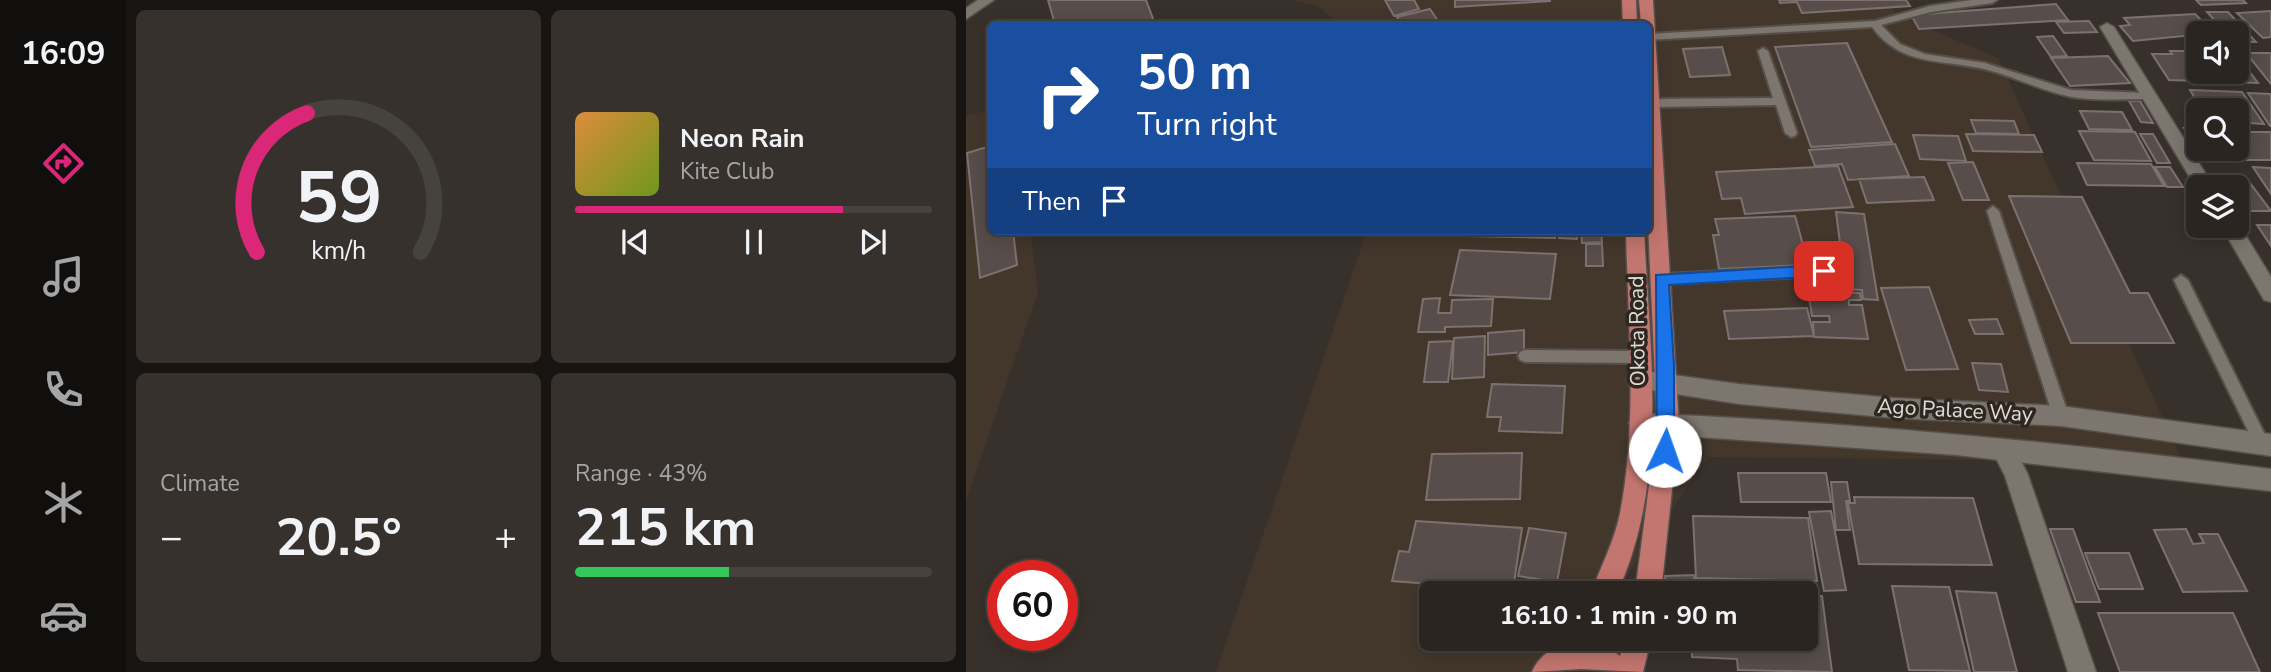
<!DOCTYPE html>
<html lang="en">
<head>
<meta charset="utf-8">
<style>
	body { margin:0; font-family:"Nunito Sans",sans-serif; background:#36312d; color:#f1f3f6; height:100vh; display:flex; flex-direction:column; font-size:26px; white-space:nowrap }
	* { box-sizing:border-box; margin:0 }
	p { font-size:23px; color:#a5a5a5 }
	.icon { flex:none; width:38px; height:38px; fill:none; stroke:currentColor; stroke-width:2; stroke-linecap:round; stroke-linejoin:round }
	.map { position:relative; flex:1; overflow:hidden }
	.details { display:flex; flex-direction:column; gap:10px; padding:10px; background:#171412; width:840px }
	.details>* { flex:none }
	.hud { position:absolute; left:21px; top:21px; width:665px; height:214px; border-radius:10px; box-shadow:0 4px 18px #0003,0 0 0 2px #46423e; background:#1a4fa0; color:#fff; overflow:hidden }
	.fabs { position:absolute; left:1220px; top:21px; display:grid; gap:14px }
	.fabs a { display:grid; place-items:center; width:63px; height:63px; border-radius:10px; background:#2a2520; box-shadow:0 4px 18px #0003,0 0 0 2px #46423e; font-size:35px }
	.speed { position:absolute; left:21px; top:560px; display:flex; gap:14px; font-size:35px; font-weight:700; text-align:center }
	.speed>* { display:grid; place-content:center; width:91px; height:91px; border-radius:50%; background:#2a2520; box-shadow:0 4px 18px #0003,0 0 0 2px #46423e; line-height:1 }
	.speed .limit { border:10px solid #d22; background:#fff; color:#111 }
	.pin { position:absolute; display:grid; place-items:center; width:60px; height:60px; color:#fff; margin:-30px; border-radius:14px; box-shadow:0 4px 10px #0006 }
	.me { position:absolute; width:77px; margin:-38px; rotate:3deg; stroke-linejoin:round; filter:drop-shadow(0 0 5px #0008) }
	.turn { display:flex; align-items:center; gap:24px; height:147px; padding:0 35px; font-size:32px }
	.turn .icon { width:91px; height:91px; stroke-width:2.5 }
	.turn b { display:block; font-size:49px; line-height:60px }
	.then { display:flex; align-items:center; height:66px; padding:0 35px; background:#0003; gap:14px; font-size:26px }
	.big { font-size:52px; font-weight:700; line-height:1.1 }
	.details .card { flex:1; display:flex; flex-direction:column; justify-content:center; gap:10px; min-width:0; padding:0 24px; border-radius:10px; background:#36312d }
	.details .dial { align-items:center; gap:0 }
	.dial svg { height:182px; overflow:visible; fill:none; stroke:#46423e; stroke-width:7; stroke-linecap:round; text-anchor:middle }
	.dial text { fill:#f1f3f6; stroke:none }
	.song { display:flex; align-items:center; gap:21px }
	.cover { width:84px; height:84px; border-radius:10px; background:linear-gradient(135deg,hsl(30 70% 55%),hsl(80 70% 35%)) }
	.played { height:7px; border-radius:4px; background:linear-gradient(90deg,#db2777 75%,#46423e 75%) }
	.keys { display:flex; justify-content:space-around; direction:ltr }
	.heat { display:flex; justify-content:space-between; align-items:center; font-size:38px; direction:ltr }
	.charge { height:10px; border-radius:5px; background:linear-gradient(90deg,#34c759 43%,#46423e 0) }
	.details .tiles { flex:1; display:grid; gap:10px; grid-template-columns:repeat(2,1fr) }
	.trip { position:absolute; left:453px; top:581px; width:399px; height:70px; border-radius:10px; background:#2a2520; box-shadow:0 4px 18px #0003,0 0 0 2px #46423e; font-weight:700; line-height:70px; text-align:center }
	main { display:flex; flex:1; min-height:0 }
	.tabs { display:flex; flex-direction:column; width:126px; justify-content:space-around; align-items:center; background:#110f0d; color:#a5a5a5 }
	.tabs .icon { width:49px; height:49px }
	.tabs .current { color:#db2777 }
	.tabs b { font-size:32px; color:#f1f3f6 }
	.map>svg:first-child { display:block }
</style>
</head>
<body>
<main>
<nav class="tabs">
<b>16:09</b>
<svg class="icon current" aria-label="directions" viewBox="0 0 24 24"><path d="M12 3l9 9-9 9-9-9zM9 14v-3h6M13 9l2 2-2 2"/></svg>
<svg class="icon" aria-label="music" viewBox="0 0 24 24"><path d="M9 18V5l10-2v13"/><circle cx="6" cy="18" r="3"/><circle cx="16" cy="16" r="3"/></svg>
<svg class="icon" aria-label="phone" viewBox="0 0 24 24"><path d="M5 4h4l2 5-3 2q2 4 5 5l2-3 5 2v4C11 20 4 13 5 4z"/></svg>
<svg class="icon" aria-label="climate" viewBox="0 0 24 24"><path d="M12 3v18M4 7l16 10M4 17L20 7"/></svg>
<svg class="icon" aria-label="car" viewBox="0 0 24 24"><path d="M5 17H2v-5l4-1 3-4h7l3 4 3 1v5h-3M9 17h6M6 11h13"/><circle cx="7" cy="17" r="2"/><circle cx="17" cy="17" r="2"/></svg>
</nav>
<section class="details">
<div class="tiles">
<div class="card dial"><svg viewBox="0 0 100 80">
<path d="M14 69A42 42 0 1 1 86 69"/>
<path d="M14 69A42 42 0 0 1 36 8" stroke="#db2777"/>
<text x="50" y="56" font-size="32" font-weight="700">59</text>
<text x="50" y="72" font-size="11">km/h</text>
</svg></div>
<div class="card">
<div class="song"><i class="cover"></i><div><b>Neon Rain</b><p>Kite Club</p></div></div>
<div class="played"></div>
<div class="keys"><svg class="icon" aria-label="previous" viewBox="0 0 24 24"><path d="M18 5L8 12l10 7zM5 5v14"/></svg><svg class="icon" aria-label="pause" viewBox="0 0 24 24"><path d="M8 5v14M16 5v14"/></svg><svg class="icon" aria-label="next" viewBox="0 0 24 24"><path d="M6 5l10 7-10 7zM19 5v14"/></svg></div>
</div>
<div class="card"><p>Climate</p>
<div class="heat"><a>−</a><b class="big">20.5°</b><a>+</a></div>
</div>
<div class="card"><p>Range · 43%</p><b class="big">215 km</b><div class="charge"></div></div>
</div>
</section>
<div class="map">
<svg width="1305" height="672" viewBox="0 0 1305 672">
	<rect width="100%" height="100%" fill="#38312b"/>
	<!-- built -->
	<path fill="#43372c" d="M327 0H918L931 15 1032 58 1217 462 742 457 649 593H466V639H619L601 665 588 672H250L401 231H682V24H373L352 6Z
		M24 110V231H64L72 292 0 501V116Z"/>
	<!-- building -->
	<path fill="#574d4a" stroke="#7c716f" stroke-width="2" d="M82 0H180L189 24H89Z
		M419 0H448L453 9 428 16Z
		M489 0H584V1L489 7Z
		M813 0H940L944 6 836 13 831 2 814 3Z
		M1230 0H1277L1280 3 1235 5Z
		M1090 4 1102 20 953 29 945 15Z
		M464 9 474 24H434L431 17Z
		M1305 11V37L1297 38 1271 13Z
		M1241 12H1262L1290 42H1270V33H1260Z
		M1229 14 1248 33 1167 41 1154 26 1164 25 1158 18Z
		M499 21 574 23 498 24Z
		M1123 21 1131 32 1098 33 1090 22Z
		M1087 36 1101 56 1085 57 1071 37Z
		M881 43 926 142 845 147 809 47Z
		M756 47 764 75 724 77 717 49Z
		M1204 51H1232V72H1270V54L1292 83 1203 80 1186 54H1206Z
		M1280 53H1305V84Z
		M1142 56 1164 83 1104 86 1085 58Z
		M1224 90 1276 92 1298 124 1270 122V110H1236Z
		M1282 93 1305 94V126H1304Z
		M1163 101H1174L1187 123 1175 122Z
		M1114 111 1156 112 1166 130 1123 129Z
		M1005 120 1048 121 1053 134 1010 133Z
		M1218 128H1232V147Z
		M1113 131 1169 132 1185 161 1128 160Z
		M1270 132H1305V160H1272L1264 149H1270Z
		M1000 134 1068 135 1076 152 1007 151Z
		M1174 134H1187L1204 163H1191Z
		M947 135 992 136 1000 161 954 159Z
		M929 144 943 176 882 180 876 164 849 166 843 150Z
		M24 146V231H47L51 265 14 278 1 153Z
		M1233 149H1255L1263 160H1246Z
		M1007 162 1023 200H997L982 163Z
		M1111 163 1185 164 1198 186 1121 185Z
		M872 166 887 207 779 214 775 198 756 199 750 172Z
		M1189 167H1204L1217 187H1201Z
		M1287 167 1305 168V194Z
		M958 177 968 200 901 203 893 179Z
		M1260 179H1281L1305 211H1282L1270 194V187H1266Z
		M1043 196 1116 197 1164 293H1182L1208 343H1105Z
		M870 212 898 214 912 300 897 299 896 290 880 289Z
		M829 216 839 252H835L839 265 753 269 747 235H753L749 219Z
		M1291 225H1305V246Z
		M503 231H589V238L502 236Z
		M593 231H612L611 239 593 238Z
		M615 231H635L636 242 616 243Z
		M620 244H636L637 266H620Z
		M494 250 590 254 584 299 484 295Z
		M963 287 992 369 940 370 915 288Z
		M842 291 894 293 895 300H883V305H896L902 339 848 337 847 322H864L863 316H846Z
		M474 298 472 313H485L486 300 527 299 525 326 479 327V332H452L457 299Z
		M841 308 848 336 763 339 758 311Z
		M1031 319 1037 334H1009L1003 320Z
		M558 330V352L522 355V333Z
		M519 336 518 377 486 379 488 338Z
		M487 341 482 382H458L463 342Z
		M1006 363 1035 364 1042 392 1013 390Z
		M526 384 599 386 596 433 533 431 535 417H521Z
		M556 453 554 499 460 500 466 454Z
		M772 473H860L865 502H775Z
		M865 482H881L884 501H880L884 530H870Z
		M888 497 1007 498 1026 565 893 564 882 503H889Z
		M865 511 880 590 858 591 843 512Z
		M727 516 842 518 851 581 730 578Z
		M450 521 556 528 547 590 426 581 433 551 443 552Z
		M563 528 600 533 591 582 552 576Z
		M1084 529H1107L1134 602H1110Z
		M1220 529 1227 544 1238 543 1233 534H1252L1281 591 1217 592 1188 530Z
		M1119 553H1163L1177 589H1133Z
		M728 575 730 593H700L699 576Z
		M732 582 789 584 790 593H732Z
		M926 586 983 587 1004 671 943 670Z
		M990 591 1030 593 1051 672H1008Z
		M840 596H856L866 672 772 670 771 659 726 657 725 639H840Z
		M1132 613H1267L1294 672H1154Z"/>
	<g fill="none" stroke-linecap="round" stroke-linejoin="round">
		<defs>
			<path id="lane" d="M1006 0H1031L1026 3 965 12 915 25 934 44 959 54 1019 63 1105 90 1181 93 1186 96 1181 99C1156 99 1130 101 1106 97 1075 91 1048 76 1018 69 975 59 936 67 906 27L682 40 683 34 909 21 964 6Z
				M797 48 802 51 831 133 829 136 825 137 819 133 810 105 687 107 682 104 683 101 687 99 807 98 792 51Z
				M1027 206 1033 211 1103 416 1100 421 1095 423 1090 421 1087 416 1021 211Z
				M858 266 865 271 858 276 695 284 688 279 695 274Z
				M1215 275 1222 280 1301 439 1304 444 1301 449 1296 451 1291 449 1208 280Z
				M559 350 672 351 677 353 679 357 677 361 672 363 559 362 554 360 552 356 554 352Z"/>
			<path id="street" d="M12 0H28L0 19V8Z
				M1141 23 1148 27 1248 187H1232V191L1134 27Z
				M1271 221 1305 277V302L1298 300 1255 226H1270Z
				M1038 439 1046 442 1062 475 1130 672H1102L1039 476 1026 450 1030 442Z"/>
			<path id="secondary" d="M672 370 773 384 928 398 1095 406 1305 434V456L1095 426 928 418 773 404 672 388 664 386 661 379 664 372Z
				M674 413C885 422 1095 442 1305 469V491L990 455 674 433 666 430 663 423 666 416Z"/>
			<path id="primary" d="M656 0H670L671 24H657Z
				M673 0H687L713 424 695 593H669L691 424 682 224V24H675Z
				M660 231H678C684 352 703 480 651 593H625C635 566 648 542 654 513 672 421 662 324 660 231Z
				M659 639H685L677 672 615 669 566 672C581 637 627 637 654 656Z"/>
		</defs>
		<!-- lane casing -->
		<use href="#lane" stroke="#554f4a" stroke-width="4"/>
		<!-- street casing -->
		<use href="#street" stroke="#554f4a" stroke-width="3"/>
		<!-- secondary casing -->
		<use href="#secondary" stroke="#554f4a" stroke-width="3"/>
		<!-- primary casing -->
		<use href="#primary" stroke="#554f4a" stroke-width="3"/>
		<!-- lane -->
		<use href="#lane" fill="#7d766e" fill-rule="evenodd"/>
		<!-- street -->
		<use href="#street" fill="#7d766e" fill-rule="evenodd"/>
		<!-- secondary -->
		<use href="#secondary" fill="#7d766e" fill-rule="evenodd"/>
		<!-- primary -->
		<use href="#primary" fill="#c3756f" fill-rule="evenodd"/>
	</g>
	<!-- route -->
	<path fill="#1a73e8" stroke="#114b97" stroke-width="2" d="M858 265 865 271 858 276 703 285 708 365V451L706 457H693L691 451 690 275Z"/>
	<g text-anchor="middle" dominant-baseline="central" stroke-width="7" stroke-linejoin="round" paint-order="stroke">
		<!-- street labels -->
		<g font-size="21" fill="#e0dbd7" stroke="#2e2721">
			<text transform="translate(671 331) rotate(-91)">Okota Road</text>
			<text transform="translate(989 410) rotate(3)">Ago Palace Way</text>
		</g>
	</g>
</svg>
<div class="fabs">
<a><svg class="icon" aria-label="sound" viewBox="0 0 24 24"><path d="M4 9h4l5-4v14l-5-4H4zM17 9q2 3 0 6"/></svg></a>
<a><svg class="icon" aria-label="search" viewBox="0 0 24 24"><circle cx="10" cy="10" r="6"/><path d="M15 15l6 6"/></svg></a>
<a><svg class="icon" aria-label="layers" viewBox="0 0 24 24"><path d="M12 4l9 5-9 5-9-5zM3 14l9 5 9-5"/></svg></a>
</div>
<div class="speed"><div class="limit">60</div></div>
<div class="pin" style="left:858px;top:271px;background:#d93025"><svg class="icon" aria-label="arrive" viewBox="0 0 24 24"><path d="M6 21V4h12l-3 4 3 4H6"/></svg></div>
<svg class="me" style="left:699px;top:451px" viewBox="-20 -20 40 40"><circle r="19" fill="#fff"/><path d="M0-13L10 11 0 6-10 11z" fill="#1a73e8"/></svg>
<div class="trip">16:10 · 1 min · 90 m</div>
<div class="hud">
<div class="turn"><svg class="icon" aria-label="right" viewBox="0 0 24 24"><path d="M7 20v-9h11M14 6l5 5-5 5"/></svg><div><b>50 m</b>Turn right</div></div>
<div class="then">Then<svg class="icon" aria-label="arrive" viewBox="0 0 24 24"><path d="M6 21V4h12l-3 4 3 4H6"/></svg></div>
</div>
</div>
</main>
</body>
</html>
